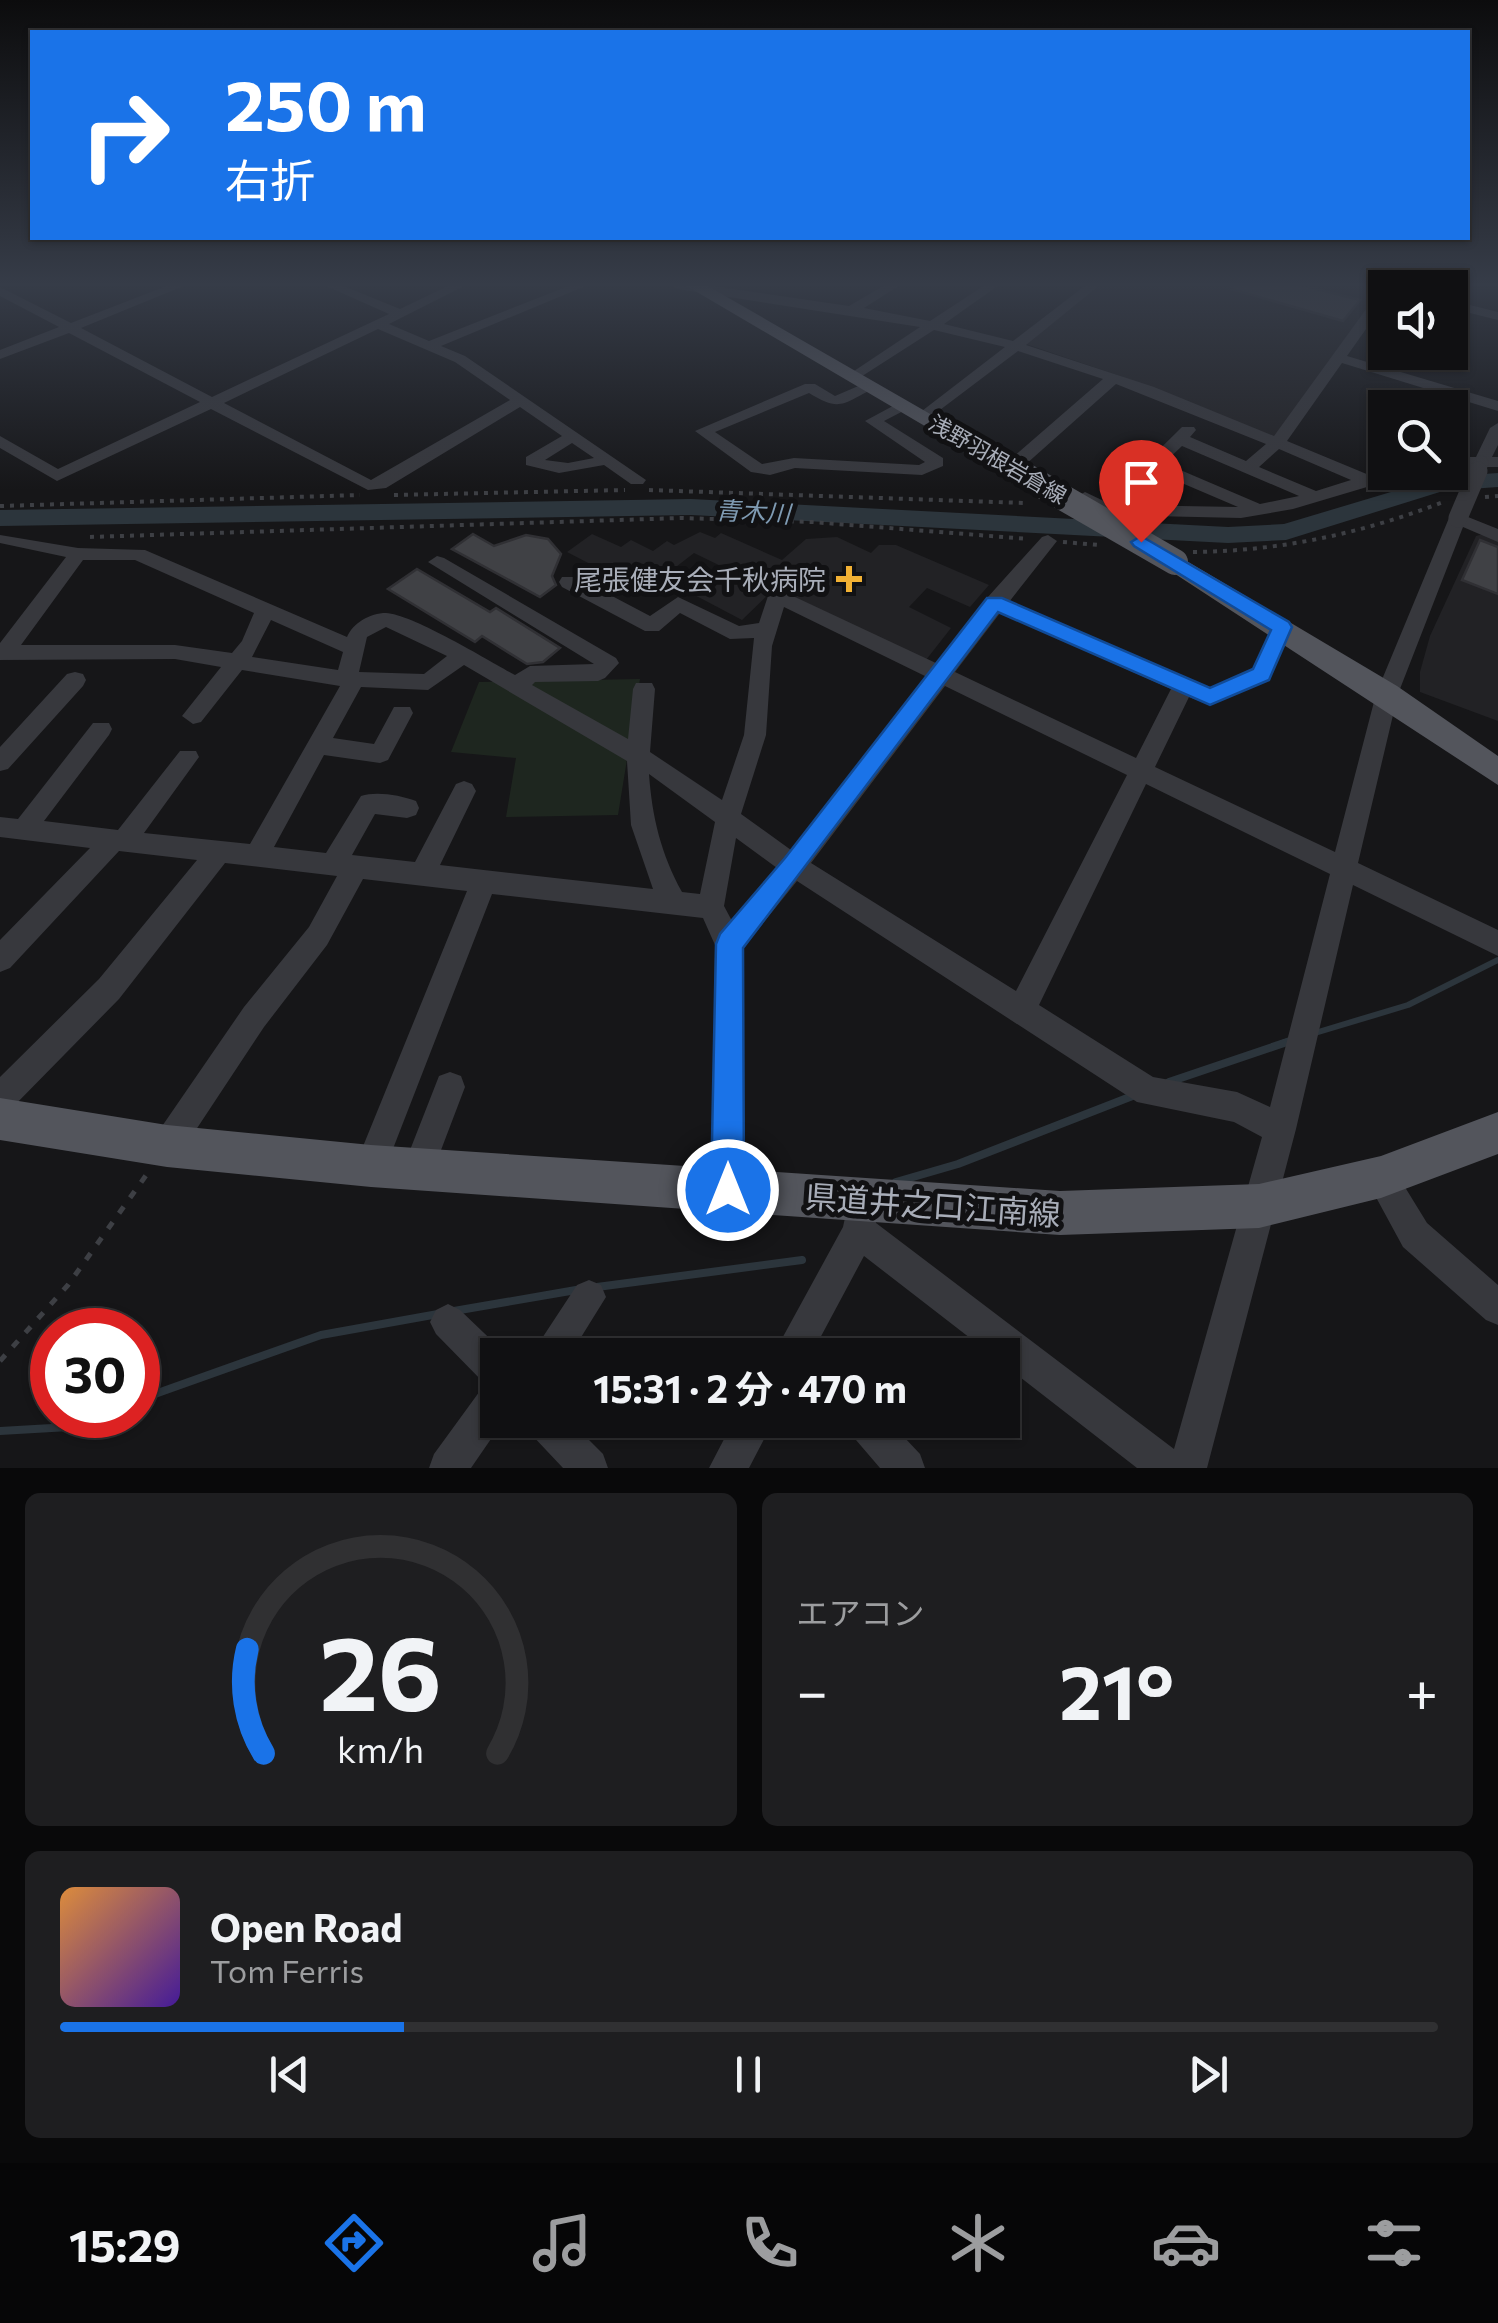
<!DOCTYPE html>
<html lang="ja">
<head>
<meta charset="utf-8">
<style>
	body { margin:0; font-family:Commissioner,"Noto Sans JP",sans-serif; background:#1e1e20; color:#f1f3f6; height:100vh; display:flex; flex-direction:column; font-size:38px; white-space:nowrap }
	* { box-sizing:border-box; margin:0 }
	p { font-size:32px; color:#9c9d9f }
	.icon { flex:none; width:55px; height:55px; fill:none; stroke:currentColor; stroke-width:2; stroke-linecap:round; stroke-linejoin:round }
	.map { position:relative; height:1468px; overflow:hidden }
	.details { display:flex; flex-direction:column; gap:25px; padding:25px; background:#09090a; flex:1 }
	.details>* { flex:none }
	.hud { position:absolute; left:30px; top:30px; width:1440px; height:210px; border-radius:0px; box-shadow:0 2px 8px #0004,0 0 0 2px #303032; background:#1a73e8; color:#fff; overflow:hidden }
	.buttons { position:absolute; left:1368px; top:270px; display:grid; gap:20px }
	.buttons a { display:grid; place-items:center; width:100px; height:100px; border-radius:0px; background:#101012; box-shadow:0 2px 8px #0004,0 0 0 2px #303032; font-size:50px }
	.speed { position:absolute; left:30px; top:1308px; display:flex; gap:20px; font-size:50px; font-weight:700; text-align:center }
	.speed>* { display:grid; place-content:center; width:130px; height:130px; border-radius:50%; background:#101012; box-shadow:0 2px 8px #0004,0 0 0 2px #303032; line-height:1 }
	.speed .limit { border:15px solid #d22; background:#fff; color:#111 }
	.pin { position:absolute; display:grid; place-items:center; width:85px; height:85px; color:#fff; margin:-102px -42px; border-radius:50% 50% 50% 0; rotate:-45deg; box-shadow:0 0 10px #0007 }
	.pin .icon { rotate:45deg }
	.me { position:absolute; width:110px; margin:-55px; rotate:0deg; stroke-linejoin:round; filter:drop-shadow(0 0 8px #0008) }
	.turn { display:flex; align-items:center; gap:35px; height:210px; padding:0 30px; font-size:45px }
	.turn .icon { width:130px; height:130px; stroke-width:2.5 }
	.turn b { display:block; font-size:70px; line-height:85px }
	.big { font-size:75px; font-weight:700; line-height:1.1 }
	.details .tile { flex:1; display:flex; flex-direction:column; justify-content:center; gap:15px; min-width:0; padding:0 35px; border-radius:15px; background:#1e1e20 }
	.details .dial { align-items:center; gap:0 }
	.dial svg { height:260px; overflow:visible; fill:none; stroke:#303032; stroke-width:7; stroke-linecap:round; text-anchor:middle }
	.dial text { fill:#f1f3f6; stroke:none }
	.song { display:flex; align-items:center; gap:30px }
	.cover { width:120px; height:120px; border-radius:15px; background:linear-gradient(135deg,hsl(30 70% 55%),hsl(260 70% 35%)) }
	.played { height:10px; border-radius:5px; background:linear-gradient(90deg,#1a73e8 25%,#303032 25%) }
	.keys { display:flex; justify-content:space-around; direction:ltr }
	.heat { display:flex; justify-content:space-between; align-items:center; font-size:55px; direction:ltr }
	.details .tiles { flex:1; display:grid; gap:25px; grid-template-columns:1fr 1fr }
	.tile:last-child { grid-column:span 2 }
	.trip { position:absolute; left:480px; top:1338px; width:540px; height:100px; border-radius:0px; background:#101012; box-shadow:0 2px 8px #0004,0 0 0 2px #303032; font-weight:700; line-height:100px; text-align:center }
	.tabs { display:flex; height:160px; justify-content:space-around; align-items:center; background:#060607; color:#9c9d9f }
	.tabs .icon { width:70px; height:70px }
	.tabs .current { color:#1a73e8 }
	.tabs b { font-size:45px; color:#f1f3f6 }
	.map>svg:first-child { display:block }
</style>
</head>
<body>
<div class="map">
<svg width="1498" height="1468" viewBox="0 0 1498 1468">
	<rect width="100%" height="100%" fill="#161618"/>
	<!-- built -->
	<path fill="#222225" d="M1100 285H1364L1385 290 1273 439 1120 376 1026 344Z
		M700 532 715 538 721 533 782 560 806 539 837 537 871 553 879 545H896L989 585 970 607 927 588 909 607 951 628 926 660 775 588 742 620 687 591 712 571 724 577 731 571 694 553 672 570 677 574 652 596 567 552 592 534 621 547 631 540 653 551 667 541 674 545Z
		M1483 534 1498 541V721L1420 692V672L1430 636 1476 536Z"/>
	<!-- green -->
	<path fill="#1e261f" d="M640 679 618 815 506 817 516 758 451 752 479 682Z"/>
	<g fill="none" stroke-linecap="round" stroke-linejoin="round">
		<!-- stream-far1 -->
		<path stroke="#2c353c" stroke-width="6" d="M1315 1033 1408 1005 1498 960
			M1282 1043 1291 1040"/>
		<!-- stream -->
		<path stroke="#2c353c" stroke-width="8" d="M1169 1082 1290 1041
			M896 1182 958 1164 1135 1095
			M597 1287 802 1260
			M454 1311 576 1290
			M138 1400 321 1335 438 1314
			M0 1431 69 1427 98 1415"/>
		<!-- river -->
		<path fill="#2c353c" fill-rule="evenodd" d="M1498 473V487L1443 491 1286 540 1228 543 691 515 0 526V510L691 499 1228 527 1284 524 1441 477Z"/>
	</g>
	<!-- building -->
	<path fill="#404145" stroke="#303034" stroke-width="2.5" d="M1231 285H1301L1360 300 1343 321 1231 289Z
		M473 534 494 546 526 535 548 539 561 554 552 576 556 585 540 597 452 549Z
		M1480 540 1498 547V594L1462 580Z
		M417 569 490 612 496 608 560 648 543 662 527 664 482 636 475 642 388 589Z"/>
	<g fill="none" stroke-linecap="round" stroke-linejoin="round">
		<!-- path-far1 -->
		<path stroke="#3d3f44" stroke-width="4" stroke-dasharray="4 6" stroke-linecap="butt" d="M649 490 1024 503
			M394 495 625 490
			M1485 497 1498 496
			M0 506 360 495
			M90 537 681 518 812 522 1029 539
			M1063 542 1099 545
			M1193 552C1282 551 1363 533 1446 501"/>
		<!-- path -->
		<path stroke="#3d3f44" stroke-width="5" stroke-dasharray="8 11" stroke-linecap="butt" d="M0 1361 68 1285 147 1174"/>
		<!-- minor -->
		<path fill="#37383d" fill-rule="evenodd" d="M169 285H186L81 328 212 397 389 314 324 285H341L400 309 450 285H466L389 324 429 341 571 285H588L441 346 465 356 646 480 643 484H631L604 465 559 473 526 465V457L562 436 520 407 386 488 368 490 211 409 57 481 0 448V436L58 469 200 402 69 333 0 359V350L59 327 0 296V287L71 323ZM378 329 455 362 510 400 371 480 224 403ZM572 443 594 458 568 463 545 460Z
			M672 285H706L849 306 885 285H900L864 308 930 321 985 285H999L944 324 1013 341 1086 285H1100L1026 345 1154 387 1274 436 1380 290 1385 289V302L1347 356 1498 401V411L1342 363 1287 441 1369 475 1385 471 1406 472 1404 476 1293 509 1241 518 1108 515 1076 497 1085 492 1106 502 1182 427H1194L1196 430 1190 437 1246 461 1266 444 1116 384 1025 465H1013V457L1103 379 1018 351 924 422 918 420V414L1005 347 934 330 856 380 851 379V373L920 327 678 289ZM1182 446 1299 496 1260 504 1164 463ZM1279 449 1351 480 1316 491 1259 467ZM1156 472 1238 507 1123 505Z
			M1450 300 1498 312V320L1450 308Z
			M870 381 877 385 875 388C843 403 841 413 809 393L715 432 762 464 794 458 919 465 925 462 865 421 904 400 912 405 909 408 884 421 943 458V466L922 475 795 468 770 475 751 472 695 431 805 384H815L835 396Z
			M1498 423V445L1492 457H1498V467H1450V457H1476L1490 428Z
			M1458 513 1498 529V542L1463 527 1398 694 1358 863 1498 930V956L1353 885 1296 1129 1207 1468H1137L1002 1363V1355H992L864 1256 811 1355H773L843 1227 848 1204 860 1200 872 1204 876 1223 1174 1449 1262 1137 1234 1122 1137 1102 797 881 743 948 744 1190 739 1201 728 1206 717 1201 712 1190 715 945 703 918 492 894 382 1177 371 1182 360 1177 355 1166 467 891 363 879 327 945 264 1027 178 1157 167 1162 156 1157 151 1146 156 1135 244 1007 309 927 337 876 225 863 119 999 11 1109 0 1113V1077L99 979 197 860 119 851 10 968 0 972V940L90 848 0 837V817L18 819 93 723H109L112 729 109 735 44 821 118 830 180 751H196L199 757 144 833 250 844 340 686 242 670 201 722 193 724 182 716 221 667 175 659 0 660V643L66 557 0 543V535L78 548 145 550 347 637C353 623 370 613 386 613 412 614 489 661 515 675L530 666 594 664 428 562 437 556 444 558 616 658 619 663 605 678 598 681 535 682 532 685 628 739 633 689 636 683H652L655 689 650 752 722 800 744 735 754 638 730 639 680 613 659 631H645L562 587 559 582 562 577H576L650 616 678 597 739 626 759 623 768 596 778 589 938 664 987 598 1042 537 1048 535 1057 541 1009 602 1210 688 1254 669 1275 622H1289L1292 627 1269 679 1210 705 1189 697 1155 767 1335 852 1376 694 1449 518ZM83 560H135L254 613 242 641 232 653 175 645H21ZM784 607 927 677 791 850 741 814 766 735 772 646ZM1000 613 1171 689 1136 758 955 672ZM271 620 343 652 338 670 252 657ZM386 627 447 656 424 674 359 672 367 637ZM464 665 627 761 631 825 653 889 440 865 476 791 472 784 464 781 456 784 415 862 352 855 375 814 407 818 416 815 419 808 416 801C400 795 376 791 361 796L326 853 274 847 324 755 380 763 388 760 413 713 410 707H394L374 744 333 738 361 687 428 690ZM945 686 1127 775 1016 991 811 863ZM649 774 715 822 700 894 682 892C661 854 652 817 649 774ZM1146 784 1330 874 1270 1107 1237 1092 1153 1077 1039 1005ZM736 838 777 868 732 921 724 906Z
			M75 672 83 674 86 680 83 686 8 769 0 771V747L67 674Z
			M450 1072 461 1076 465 1087 430 1179 419 1184 408 1179 403 1168 439 1076Z
			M1381 1161 1392 1166 1427 1223 1498 1285V1325L1486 1320 1403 1247 1365 1177 1370 1166Z
			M589 1280 601 1285 606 1297 570 1355H531L577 1285Z
			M448 1304 460 1310 507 1355H498V1420H504L471 1468H429L434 1454 485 1384 436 1334 430 1322 436 1310Z
			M524 1420H569L603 1454 608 1468H563L530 1433Z
			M734 1420H774L749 1468H709Z
			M844 1420H888L920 1454 925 1468H880L850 1433Z"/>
		<!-- major -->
		<path fill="#53555c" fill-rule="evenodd" d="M685 285H706L1005 457 994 464 986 462Z
			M1175 554 1397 686 1498 756V785L1166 568 1162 562 1166 556Z
			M0 1098 167 1125 371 1145 1060 1191 1259 1184 1381 1156 1498 1112V1154L1381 1198 1259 1228 1060 1235 371 1187 167 1167 0 1140Z"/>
		<!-- minor-bridge-far1 -->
		<path stroke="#37383d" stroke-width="15" d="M1477 473 1481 463"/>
		<!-- minor-bridge -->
		<path stroke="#37383d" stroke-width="19" d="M1458 518 1478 471"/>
		<!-- major-bridge-far1 -->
		<path stroke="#53555c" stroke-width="20" d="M994 457 1022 473"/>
		<!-- major-bridge -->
		<path stroke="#53555c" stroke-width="26" d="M1017 471 1175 562"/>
	</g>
	<!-- sky -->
	<linearGradient id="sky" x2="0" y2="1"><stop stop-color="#0c0c0d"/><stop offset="0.58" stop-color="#363c48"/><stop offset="1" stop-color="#363c48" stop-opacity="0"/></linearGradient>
	<rect width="1498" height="490" fill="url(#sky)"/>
	<!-- route -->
	<path fill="#1a73e8" stroke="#114b97" stroke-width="2.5" d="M1141 536 1289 622 1292 627 1269 680 1210 705 998 612 743 948 744 1190 739 1201 728 1206 716 1201 711 1190 716 944 720 934 785 858 987 598H1002L1210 688 1253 669 1271 630 1134 546 1131 542Z"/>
	<!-- markers -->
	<path fill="#f2b134" stroke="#111113" stroke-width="4" d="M844 564h10v10h10v10h-10v10h-10v-10h-10v-10h10z"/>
	<g text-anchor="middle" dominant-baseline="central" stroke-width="10" stroke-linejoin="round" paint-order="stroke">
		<!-- far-street labels -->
		<g font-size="22" fill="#a8adb8" stroke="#111113">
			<text transform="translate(998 459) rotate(30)">浅野羽根岩倉線</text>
		</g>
		<!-- far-water labels -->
		<g font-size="25" font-style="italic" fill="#7f9bb3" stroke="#111113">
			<text transform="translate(753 511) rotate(3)">青木川</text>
		</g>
		<!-- poi labels -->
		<g font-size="28" fill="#a8adb8" stroke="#111113" text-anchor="end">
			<text x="826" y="579">尾張健友会千秋病院</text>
		</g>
		<!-- near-street labels -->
		<g font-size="32" fill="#a8adb8" stroke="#111113">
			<text transform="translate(933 1204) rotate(4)">県道井之口江南線</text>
		</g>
	</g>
</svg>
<div class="buttons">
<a><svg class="icon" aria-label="sound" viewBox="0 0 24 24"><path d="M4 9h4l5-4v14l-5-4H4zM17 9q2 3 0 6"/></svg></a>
<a><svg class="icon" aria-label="search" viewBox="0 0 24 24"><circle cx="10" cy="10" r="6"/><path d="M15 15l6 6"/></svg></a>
</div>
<div class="speed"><div class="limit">30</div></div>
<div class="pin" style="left:1141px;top:542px;background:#d93025"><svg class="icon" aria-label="arrive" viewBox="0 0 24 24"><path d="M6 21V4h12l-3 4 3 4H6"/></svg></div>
<svg class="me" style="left:728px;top:1190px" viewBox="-20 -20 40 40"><circle r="17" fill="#1a73e8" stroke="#fff" stroke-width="3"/><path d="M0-11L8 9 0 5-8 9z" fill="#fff"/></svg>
<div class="trip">15:31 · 2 分 · 470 m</div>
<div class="hud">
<div class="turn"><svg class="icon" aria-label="right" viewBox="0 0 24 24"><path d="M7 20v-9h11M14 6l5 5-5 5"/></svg><div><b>250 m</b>右折</div></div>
</div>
</div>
<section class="details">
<div class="tiles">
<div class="tile dial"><svg viewBox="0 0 100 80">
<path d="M14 69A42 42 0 1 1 86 69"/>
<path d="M14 69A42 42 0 0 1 9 37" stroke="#1a73e8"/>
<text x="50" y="56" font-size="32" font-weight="700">26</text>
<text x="50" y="72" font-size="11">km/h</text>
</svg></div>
<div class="tile"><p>エアコン</p>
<div class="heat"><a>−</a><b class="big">21°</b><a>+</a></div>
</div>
<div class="tile">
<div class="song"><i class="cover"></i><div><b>Open Road</b><p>Tom Ferris</p></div></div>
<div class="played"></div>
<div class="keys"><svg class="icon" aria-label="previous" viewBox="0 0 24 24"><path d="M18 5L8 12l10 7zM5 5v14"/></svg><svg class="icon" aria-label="pause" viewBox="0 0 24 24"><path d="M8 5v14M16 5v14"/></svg><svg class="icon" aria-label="next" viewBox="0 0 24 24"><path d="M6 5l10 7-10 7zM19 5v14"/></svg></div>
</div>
</div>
</section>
<nav class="tabs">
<b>15:29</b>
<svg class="icon current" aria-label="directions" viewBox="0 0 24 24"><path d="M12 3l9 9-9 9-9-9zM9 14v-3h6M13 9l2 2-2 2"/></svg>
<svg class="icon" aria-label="music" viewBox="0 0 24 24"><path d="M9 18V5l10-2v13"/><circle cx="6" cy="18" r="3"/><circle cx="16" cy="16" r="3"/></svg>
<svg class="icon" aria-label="phone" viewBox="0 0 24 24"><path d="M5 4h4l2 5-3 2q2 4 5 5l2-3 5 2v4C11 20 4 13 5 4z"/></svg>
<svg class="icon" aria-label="climate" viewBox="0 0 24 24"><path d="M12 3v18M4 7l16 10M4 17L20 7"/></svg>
<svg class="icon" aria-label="car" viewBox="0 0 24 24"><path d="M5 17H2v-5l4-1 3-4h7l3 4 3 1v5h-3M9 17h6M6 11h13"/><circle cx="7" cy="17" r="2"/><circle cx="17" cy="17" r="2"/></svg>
<svg class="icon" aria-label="filters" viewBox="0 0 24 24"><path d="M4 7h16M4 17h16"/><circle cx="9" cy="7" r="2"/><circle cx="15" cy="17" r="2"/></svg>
</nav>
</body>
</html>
